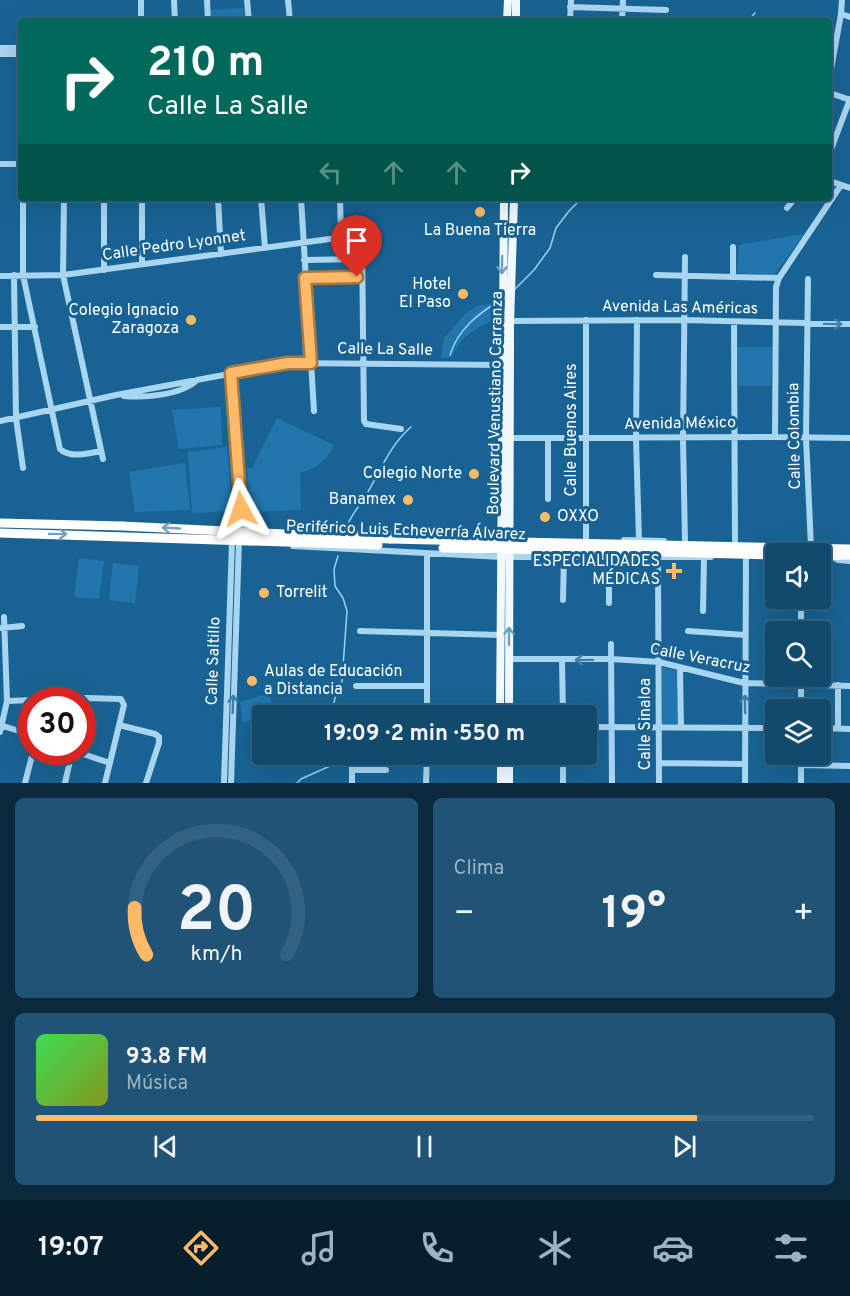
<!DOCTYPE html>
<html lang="es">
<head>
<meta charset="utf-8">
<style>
	body { margin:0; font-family:Overpass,sans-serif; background:#1f5476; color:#f1f3f6; height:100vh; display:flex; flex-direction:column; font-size:22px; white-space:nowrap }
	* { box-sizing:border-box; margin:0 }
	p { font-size:20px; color:#9cb3c2 }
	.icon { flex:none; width:33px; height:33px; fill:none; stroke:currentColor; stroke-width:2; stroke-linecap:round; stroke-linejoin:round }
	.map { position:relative; height:783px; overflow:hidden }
	.drawer { display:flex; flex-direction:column; gap:15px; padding:15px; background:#0a293c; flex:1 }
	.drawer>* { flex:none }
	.banner { position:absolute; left:18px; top:18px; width:814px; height:183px; border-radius:6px; box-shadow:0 6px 24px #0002,0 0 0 2px #316281; background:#00695c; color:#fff; overflow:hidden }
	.fabs { position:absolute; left:765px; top:543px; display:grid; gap:12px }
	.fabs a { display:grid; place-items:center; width:66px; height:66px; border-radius:6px; background:#124a6e; box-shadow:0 6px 24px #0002,0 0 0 2px #316281; font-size:30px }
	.speed { position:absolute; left:18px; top:687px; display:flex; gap:12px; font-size:30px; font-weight:700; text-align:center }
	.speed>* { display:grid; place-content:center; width:78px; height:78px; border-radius:50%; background:#124a6e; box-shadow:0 6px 24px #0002,0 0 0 2px #316281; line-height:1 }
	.speed .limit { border:9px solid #d22; background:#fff; color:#111 }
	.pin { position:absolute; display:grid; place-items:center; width:51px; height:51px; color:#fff; margin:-62px -26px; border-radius:50% 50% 50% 0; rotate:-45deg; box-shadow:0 0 6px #0007 }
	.pin .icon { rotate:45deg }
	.me { position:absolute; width:66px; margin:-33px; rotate:355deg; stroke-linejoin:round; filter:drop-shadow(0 0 4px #0008) }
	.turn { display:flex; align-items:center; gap:21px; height:126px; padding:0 30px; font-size:27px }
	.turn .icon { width:78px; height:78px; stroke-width:2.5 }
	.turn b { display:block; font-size:42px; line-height:51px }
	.lanes { display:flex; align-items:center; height:57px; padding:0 30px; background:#0003; justify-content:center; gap:30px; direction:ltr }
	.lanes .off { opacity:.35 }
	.big { font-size:45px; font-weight:700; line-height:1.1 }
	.drawer .tile { flex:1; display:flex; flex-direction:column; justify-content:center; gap:9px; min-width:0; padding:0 21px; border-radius:9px; background:#1f5476 }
	.drawer .dial { align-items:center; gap:0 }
	.dial svg { height:156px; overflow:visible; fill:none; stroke:#316281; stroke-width:7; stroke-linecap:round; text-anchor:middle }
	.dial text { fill:#f1f3f6; stroke:none }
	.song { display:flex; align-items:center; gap:18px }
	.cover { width:72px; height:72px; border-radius:9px; background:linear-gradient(135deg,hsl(130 70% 55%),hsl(70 70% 35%)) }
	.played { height:6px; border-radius:3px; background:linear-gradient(90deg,#ffba67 85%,#316281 85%) }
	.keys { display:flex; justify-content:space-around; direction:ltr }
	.heat { display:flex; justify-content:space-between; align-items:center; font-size:33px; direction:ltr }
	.drawer .tiles { flex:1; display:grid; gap:15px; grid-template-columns:1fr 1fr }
	.tile:last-child { grid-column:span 2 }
	.trip { position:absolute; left:252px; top:705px; width:345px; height:60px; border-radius:6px; background:#124a6e; box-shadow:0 6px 24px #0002,0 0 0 2px #316281; font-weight:700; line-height:60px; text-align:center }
	.tab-bar { display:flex; height:96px; justify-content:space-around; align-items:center; background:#071e2c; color:#9cb3c2 }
	.tab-bar .icon { width:42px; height:42px }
	.tab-bar .current { color:#ffba67 }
	.tab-bar b { font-size:27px; color:#f1f3f6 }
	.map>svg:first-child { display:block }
</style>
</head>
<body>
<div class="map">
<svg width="850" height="783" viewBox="0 0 850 783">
	<rect width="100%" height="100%" fill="#186393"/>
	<!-- green -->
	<path fill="#2177ad" d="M246 8 247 21H211L210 10Z
		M804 234 774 275 737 273 739 245Z
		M496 303 492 321C474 328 459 339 452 357L441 358 444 338 465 314 477 306Z
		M737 347H772L771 386H739Z
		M221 407 222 445 179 449 172 410Z
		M277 418 334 445C328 459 314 470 300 473L301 510 250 512 247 468H255L253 466Z
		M227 447 232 511 192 513 188 452Z
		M185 463 190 510 135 512 129 472Z
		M79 558 104 561 99 599 74 597Z
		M113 563 139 566 135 603 109 600Z
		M662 667 678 671 679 724H662Z
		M269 693 274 712 243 723 240 702Z"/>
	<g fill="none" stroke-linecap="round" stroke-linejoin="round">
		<!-- stream -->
		<path stroke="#9bd2f2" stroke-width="1.5" d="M748 21 755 13
			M514 290 534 270 550 248 556 228 569 211 582 198
			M450 355C458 329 478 314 500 300
			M346 529C350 516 358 508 365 497 380 472 389 446 411 427
			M331 716 335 698 342 681 347 611 343 598 335 586 334 569 338 556
			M297 783 301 779 330 766 331 754"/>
		<!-- minor -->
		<path stroke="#a8d5f0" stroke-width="6" d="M141 0V21
			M174 0 175 21
			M207 0 208 21
			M247 0 249 21
			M288 0 290 21
			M570 7 666 10
			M841 14 850 17
			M570 21 571 0
			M622 21 623 0
			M0 48H21
			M0 54H21
			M830 75 841 14 842 0
			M830 93 850 100
			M830 152 850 99
			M0 164H21
			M830 181 850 188
			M23 198V275L60 449C71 459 89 453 101 451
			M64 198 63 275 103 459
			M104 198V270
			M142 198V264
			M218 198 221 254
			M261 198 265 248
			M301 198 314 411
			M340 198 341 237
			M787 208 795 198
			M362 241 364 421 366 424 401 429
			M733 247V276
			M685 257 683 439 685 542
			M304 260 362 259
			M14 275 16 418 23 468
			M656 275 779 278
			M0 276 63 275 352 236
			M305 278 362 277
			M808 279 806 438 811 547
			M586 320V539
			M637 320 636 438 639 540
			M510 321 684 320 850 324
			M734 322 735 546
			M0 327H35
			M231 373 243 532
			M124 396C145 398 182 395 197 380
			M0 421 116 395 288 363 502 365
			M775 437 776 287 779 278 841 185
			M510 438 775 437 850 438
			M548 499V438
			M330 532 413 535
			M624 540 664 541
			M293 546 501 557H711
			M427 553V716
			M833 557 838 560 850 561
			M658 558 659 783
			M801 598V632
			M563 600 564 557
			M609 603V557
			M703 611 704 558
			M1 628 22 626
			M360 631 500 635
			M688 631 745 635
			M611 644 612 783
			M509 659H611L659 662 744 683 850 686
			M562 660 563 716
			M680 668 681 727
			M356 686H427
			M7 701 87 698 121 699 124 705 105 783
			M801 710V676
			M82 714 87 698
			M354 716V711
			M0 725 32 735
			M119 725 155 734 159 737V743L146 783
			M586 727 776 728
			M820 728 850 729
			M838 728V685
			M0 732 7 701 4 617
			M77 752 110 763
			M801 754V783
			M659 763 745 764
			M801 765 850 766
			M352 770H386
			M25 783 33 752
			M65 783 72 752
			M224 783 232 541
			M231 783 239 541
			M352 783V754
			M426 783 427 754
			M563 783V754
			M745 783 746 555"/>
		<!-- major -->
		<path stroke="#f1f9ff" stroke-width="8" d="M507 21 508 0
			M516 21V0
			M500 716 504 198
			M509 716 510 324 514 198
			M501 754V783
			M509 754V783"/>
		<!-- highway -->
		<path stroke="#fff" stroke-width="9" d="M0 523 122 526 390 539
			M0 533 378 545
			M659 545 850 549
			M658 552 776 555
			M820 556 850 555"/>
		<!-- highway-bridge -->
		<path stroke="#fff" stroke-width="9" d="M390 539 659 545
			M443 548 658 552"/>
	</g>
	<!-- one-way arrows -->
	<defs><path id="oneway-shaft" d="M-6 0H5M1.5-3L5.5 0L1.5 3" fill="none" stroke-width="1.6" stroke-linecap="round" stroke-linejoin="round" transform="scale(1.5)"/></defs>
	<g stroke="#6f9fbe">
		<use href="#oneway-shaft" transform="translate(502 265) rotate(91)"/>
		<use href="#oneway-shaft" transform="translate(509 636) rotate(-90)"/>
	</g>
	<g stroke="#3c80aa">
		<use href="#oneway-shaft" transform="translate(833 324) rotate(1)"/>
		<use href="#oneway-shaft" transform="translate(584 660) rotate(179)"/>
		<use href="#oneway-shaft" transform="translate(233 704) rotate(-88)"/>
		<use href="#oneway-shaft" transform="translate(745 704) rotate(-91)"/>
	</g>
	<g stroke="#74a1be">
		<use href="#oneway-shaft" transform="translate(171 528) rotate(-177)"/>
		<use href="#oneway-shaft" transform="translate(58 534) rotate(1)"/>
	</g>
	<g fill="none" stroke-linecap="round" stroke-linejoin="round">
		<defs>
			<path id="route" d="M241 509 231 373 288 363H311L305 278 357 277"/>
		</defs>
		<!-- route casing -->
		<use href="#route" stroke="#a67943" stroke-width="15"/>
		<!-- route -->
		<use href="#route" stroke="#ffba67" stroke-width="10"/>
	</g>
	<!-- markers -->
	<g fill="#ffba67" stroke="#186393" stroke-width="2">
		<circle cx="480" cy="212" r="6"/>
		<circle cx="463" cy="294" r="6"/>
		<circle cx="191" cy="320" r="6"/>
		<circle cx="474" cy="474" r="6"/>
		<circle cx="408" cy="500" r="6"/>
		<circle cx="545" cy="517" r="6"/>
		<path d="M671 562h6v6h6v6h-6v6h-6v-6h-6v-6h6z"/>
		<circle cx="264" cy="593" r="6"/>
		<circle cx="252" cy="681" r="6"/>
	</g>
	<g text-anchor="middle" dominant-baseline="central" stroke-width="6" stroke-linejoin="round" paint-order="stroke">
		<!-- poi labels -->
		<g font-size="16" fill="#fff" stroke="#186393" text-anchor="end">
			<text x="480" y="231" text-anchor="middle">La Buena Tierra</text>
			<text x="451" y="285">Hotel<tspan x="451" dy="18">El Paso</tspan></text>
			<text x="179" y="311">Colegio Ignacio<tspan x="179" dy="18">Zaragoza</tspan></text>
			<text x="462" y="474">Colegio Norte</text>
			<text x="396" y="500">Banamex</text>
			<text x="557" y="517" text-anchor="start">OXXO</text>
			<text x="660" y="562">ESPECIALIDADES<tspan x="660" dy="18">MÉDICAS</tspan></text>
			<text x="276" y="593" text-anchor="start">Torrelit</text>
			<text x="264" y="672" text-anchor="start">Aulas de Educación<tspan x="264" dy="18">a Distancia</tspan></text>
		</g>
		<!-- street labels -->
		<g font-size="16" fill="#fff" stroke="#186393">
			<text transform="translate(174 246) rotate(-8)">Calle Pedro Lyonnet</text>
			<text transform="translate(680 308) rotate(1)">Avenida Las Américas</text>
			<text transform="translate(385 350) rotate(1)">Calle La Salle</text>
			<text transform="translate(496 403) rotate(-89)">Boulevard Venustiano Carranza</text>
			<text transform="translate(680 424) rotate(-1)">Avenida México</text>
			<text transform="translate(572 430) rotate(-90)">Calle Buenos Aires</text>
			<text transform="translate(795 436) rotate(-91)">Calle Colombia</text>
			<text transform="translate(406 531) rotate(2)">Periférico Luis Echeverría Álvarez</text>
			<text transform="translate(700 659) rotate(11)">Calle Veracruz</text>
			<text transform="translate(214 661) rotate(-88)">Calle Saltillo</text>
			<text transform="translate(646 724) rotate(-90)">Calle Sinaloa</text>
		</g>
	</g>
</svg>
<div class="fabs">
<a><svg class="icon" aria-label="sound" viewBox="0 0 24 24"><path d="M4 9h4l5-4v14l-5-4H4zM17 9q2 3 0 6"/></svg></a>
<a><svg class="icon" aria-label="search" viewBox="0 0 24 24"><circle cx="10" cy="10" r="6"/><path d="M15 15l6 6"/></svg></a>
<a><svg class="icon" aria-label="layers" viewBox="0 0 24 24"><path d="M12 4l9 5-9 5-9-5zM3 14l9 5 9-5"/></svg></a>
</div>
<div class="speed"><div class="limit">30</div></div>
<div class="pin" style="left:357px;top:277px;background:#d93025"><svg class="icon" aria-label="arrive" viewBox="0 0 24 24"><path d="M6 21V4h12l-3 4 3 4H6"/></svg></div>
<svg class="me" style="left:241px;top:509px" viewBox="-20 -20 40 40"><path d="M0-17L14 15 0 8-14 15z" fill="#ffba67" stroke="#fff" stroke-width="4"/></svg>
<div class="trip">19:09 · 2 min · 550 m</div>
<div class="banner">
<div class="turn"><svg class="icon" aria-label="right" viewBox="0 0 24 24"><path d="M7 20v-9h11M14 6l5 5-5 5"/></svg><div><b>210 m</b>Calle La Salle</div></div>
<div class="lanes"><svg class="icon off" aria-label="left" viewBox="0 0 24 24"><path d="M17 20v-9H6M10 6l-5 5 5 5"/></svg><svg class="icon off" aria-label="ahead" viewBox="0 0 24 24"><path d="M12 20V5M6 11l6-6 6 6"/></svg><svg class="icon off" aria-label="ahead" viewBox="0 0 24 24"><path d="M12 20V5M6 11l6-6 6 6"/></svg><svg class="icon" aria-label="right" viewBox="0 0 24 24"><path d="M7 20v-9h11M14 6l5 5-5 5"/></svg></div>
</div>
</div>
<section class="drawer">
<div class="tiles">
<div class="tile dial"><svg viewBox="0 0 100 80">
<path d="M14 69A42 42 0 1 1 86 69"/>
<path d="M14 69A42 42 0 0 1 8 45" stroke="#ffba67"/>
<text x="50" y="56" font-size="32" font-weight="700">20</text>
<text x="50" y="72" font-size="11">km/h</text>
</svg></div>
<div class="tile"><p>Clima</p>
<div class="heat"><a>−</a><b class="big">19°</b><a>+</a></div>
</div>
<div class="tile">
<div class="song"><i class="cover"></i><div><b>93.8 FM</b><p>Música</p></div></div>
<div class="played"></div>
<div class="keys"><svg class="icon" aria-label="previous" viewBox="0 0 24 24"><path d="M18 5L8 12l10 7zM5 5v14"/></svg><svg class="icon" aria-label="pause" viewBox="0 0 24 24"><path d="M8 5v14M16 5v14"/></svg><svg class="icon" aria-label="next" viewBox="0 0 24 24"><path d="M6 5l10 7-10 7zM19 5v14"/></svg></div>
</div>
</div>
</section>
<nav class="tab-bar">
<b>19:07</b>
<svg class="icon current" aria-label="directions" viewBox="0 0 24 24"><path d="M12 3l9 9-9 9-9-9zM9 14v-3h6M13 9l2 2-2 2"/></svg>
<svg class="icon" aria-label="music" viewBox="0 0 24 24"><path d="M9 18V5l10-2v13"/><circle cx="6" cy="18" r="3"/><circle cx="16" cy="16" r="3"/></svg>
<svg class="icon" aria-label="phone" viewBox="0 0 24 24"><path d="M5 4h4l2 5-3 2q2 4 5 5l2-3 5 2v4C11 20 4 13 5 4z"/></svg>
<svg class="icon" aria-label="climate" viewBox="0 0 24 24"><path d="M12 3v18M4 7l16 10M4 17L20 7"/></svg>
<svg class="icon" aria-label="car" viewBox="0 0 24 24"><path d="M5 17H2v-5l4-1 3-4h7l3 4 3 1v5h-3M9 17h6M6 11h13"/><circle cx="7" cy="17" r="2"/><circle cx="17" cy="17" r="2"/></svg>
<svg class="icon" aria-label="filters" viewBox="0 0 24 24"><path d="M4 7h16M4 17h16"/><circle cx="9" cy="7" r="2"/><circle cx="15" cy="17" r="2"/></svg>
</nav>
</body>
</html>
